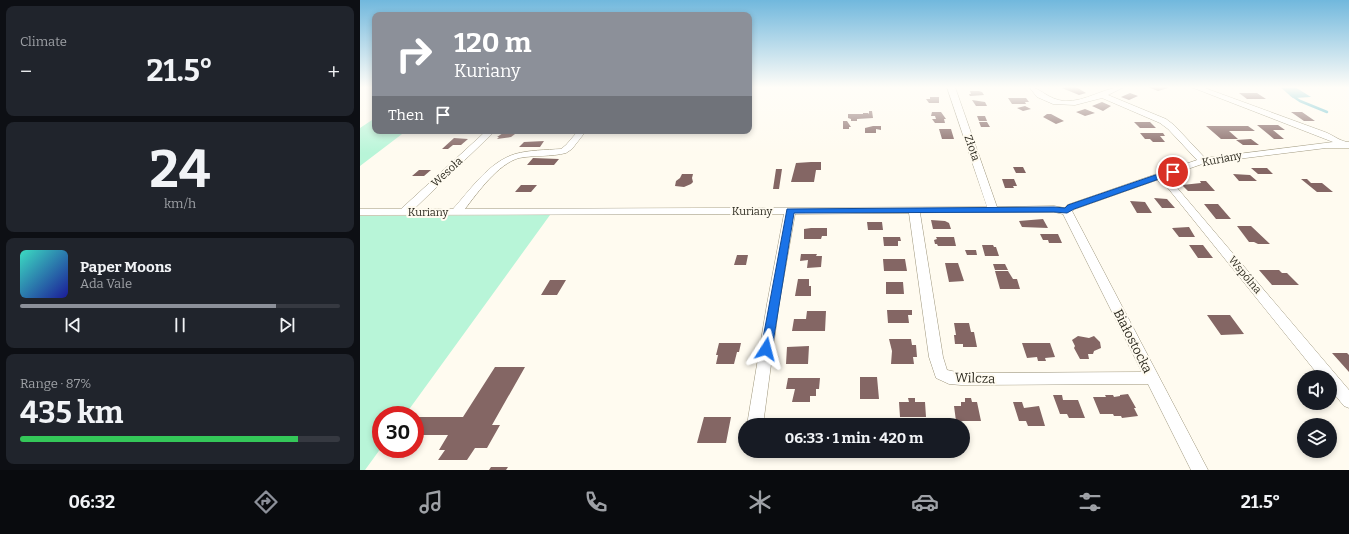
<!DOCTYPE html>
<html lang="en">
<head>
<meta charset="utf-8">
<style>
	body { margin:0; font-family:Bitter,serif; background:#20242c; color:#f1f3f6; height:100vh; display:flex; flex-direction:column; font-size:15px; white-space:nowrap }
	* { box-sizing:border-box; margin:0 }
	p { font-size:13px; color:#9ea1a6 }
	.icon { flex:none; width:22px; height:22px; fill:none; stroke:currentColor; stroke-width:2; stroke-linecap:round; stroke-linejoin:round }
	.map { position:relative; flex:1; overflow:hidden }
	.panel { display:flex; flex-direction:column; gap:6px; padding:6px; background:#0d0f14; width:360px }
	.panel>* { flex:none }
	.top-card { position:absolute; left:12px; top:12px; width:380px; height:122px; border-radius:8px; box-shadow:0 2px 6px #0003; background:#8c9099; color:#fff; overflow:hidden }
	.fabs { position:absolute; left:937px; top:370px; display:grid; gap:8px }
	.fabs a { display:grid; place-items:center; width:40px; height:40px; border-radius:50%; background:#171b24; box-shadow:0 2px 6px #0003; font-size:20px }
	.speed { position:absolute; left:12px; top:406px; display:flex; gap:8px; font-size:20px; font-weight:700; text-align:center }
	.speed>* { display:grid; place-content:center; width:52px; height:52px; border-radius:50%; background:#171b24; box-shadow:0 2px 6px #0003; line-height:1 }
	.speed .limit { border:6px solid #d22; background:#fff; color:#111 }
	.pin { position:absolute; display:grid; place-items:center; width:34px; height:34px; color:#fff; margin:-17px; border:2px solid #fff; border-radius:50%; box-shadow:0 1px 4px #0007 }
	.me { position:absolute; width:44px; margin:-22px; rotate:9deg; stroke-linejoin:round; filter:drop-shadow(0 0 3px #0008) }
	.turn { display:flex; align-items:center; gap:14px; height:84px; padding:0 16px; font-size:18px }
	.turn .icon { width:52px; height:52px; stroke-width:2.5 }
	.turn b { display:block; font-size:28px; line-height:34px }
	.then { display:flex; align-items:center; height:38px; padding:0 16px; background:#0003; gap:8px; font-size:15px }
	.big { font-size:30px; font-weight:700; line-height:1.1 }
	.panel .card { flex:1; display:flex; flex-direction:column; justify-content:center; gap:6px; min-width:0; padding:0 14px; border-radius:8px; background:#20242c }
	.panel .dial { align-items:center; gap:0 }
	.dial b { font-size:52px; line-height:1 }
	.song { display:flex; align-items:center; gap:12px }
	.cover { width:48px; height:48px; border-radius:6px; background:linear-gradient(135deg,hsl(170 70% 55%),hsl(240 70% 35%)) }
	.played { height:4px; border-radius:2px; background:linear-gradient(90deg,#8c9099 80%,#363941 80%) }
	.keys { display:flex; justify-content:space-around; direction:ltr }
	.heat { display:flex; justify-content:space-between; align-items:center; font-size:22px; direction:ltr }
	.charge { height:6px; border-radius:3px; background:linear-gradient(90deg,#34c759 87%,#363941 0) }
	.trip { position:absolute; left:378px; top:418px; width:232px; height:40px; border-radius:20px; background:#171b24; box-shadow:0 2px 6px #0003; font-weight:700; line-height:40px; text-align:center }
	.dock { display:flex; height:64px; justify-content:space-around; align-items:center; background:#090b0e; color:#9ea1a6 }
	.dock .icon { width:28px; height:28px }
	.dock .selected { color:#8c9099 }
	.dock b { font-size:18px; color:#f1f3f6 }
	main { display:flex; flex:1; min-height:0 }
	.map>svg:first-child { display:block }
</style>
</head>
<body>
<main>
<section class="panel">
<div class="card"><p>Climate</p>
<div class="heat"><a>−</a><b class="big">21.5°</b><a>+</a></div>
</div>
<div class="card dial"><b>24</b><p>km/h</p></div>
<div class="card">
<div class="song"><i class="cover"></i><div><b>Paper Moons</b><p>Ada Vale</p></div></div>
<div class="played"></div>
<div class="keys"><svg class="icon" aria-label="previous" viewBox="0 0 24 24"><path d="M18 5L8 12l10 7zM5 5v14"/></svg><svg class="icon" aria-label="pause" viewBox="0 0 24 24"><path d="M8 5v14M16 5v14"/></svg><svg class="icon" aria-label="next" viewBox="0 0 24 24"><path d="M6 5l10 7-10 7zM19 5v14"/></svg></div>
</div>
<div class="card"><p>Range · 87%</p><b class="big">435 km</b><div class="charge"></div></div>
</section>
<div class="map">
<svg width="989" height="470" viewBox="0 0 989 470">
	<rect width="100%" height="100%" fill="#fffbf0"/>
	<!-- green -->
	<path fill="#b8f5d8" d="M15 118V131H46L0 166V128Z
		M190 215 45 415H21V448L5 470H0V216Z"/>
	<!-- water -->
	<path fill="#60bdcc" d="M920 87H935L951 97 933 98Z"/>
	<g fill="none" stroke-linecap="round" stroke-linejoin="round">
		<!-- stream -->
		<path stroke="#60bdcc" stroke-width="2.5" d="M931 95 940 101 967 112"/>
	</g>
	<!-- building -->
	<path fill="#846664" d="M705 87H716L726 93 719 95 702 88Z
		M788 87H808V88L798 91Z
		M610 91H619L622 92 624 95 610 96 609 94H611Z
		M770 93 778 96 769 100 761 97Z
		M879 93H897L906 99H887Z
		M570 97H579V103H569L566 99H570Z
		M648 98H666L669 102H665L666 104H652Z
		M612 100 625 102 627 106H616Z
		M742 102 751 106 743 111 732 106Z
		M665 106 671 109 663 111 657 108Z
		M725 109 735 113 725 116 716 112Z
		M509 111H512L513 118 497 119V121H491V119L488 118V114H503V113H508L509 114Z
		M572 112H581L586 119H584L585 123H575L572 119H576L575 116H571Z
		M931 112H942L955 121H944Z
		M687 114H691L704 121 696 124 683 117Z
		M617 116H625L627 121H619Z
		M483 121H487L491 127H489V129H483Z
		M619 122H627L630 127H621Z
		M774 122H790L796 128H780Z
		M897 125H918L925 130H913L924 139H914Z
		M513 126H521V130L516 129V133H505V128Z
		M846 126H888L895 131H869L878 139H861Z
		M579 129H591L594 139H582Z
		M146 131H155L152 134H155L151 137 137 139 139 137H137Z
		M780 133H803L805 136H800L805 142H793L790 139H785Z
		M94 138 108 139 101 145H93L88 149H82Z
		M891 139 899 145H883L876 140Z
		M184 141 180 147H159L164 142Z
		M173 158 199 159 194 165H167Z
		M451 162H461V170H456L454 182H431L436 163Z
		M653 167H663L666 173H656Z
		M891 168H907L913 174H898Z
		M416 169H422L419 189H413Z
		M59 170H71L64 176H52Z
		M322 174H333L332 178 333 182 331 184 324 187 315 186 316 181 320 178Z
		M873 174 890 175 897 181H879Z
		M642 179H654L657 186H653L654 188H645Z
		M941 179H947L951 183H962L973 192H957Z
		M840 181H846L855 191H828L822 185 841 183Z
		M161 185H177L171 192H155Z
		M794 198 807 199 815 208H802Z
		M770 201 785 202 792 213H777Z
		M844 204H858L871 219H856Z
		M683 219 688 228 662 227 659 221Z
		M571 220 585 221 589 223 591 229H573Z
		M507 222H522L523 230H508Z
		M877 226H891L910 244H898L894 242H889Z
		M829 227 835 237H819L812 228Z
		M451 228H467V236H462L461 239H444V229Z
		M680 234H698L702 243H689L688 240H683Z
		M523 237H540L541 241H538V246H524Z
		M576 237H594L596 246H578L577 244H575L574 240 577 239Z
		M622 245H633L634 247H636L639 256H625Z
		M829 245H843L853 258H838Z
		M605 250H616L617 255H607Z
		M441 254H457L456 256H462L461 267 447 268 448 260 440 261Z
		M377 255H388L386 265H374Z
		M523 259H545L547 271H524Z
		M585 263H598L604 281 589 282Z
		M633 264H645L648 270H635Z
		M899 270H919L922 273H927L939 285H912Z
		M635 271H648L653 279H657L660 289H640Z
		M438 279H449V286H451V296H435Z
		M190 280H206L197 295H181Z
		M526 282H543L544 294H526Z
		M527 310H552V315H548L549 323H528Z
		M447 311H466L465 331H432L434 319H446Z
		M847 315H870L884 334 861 335Z
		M594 323H609L611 332H614L617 347H603V344H595L594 335H596Z
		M718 336 729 338 734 336 740 342 741 348 734 351 733 354H728L729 359H720L714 348 715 346 712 340Z
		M529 339H551L552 345H556L557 357H553L554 364H531L532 351Z
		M359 343H381L379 352H377L374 364H356L358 355H356Z
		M662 343H690L695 357 685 358 686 361H678L677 357 667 358Z
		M449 346 448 364H426L427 347Z
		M972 353H987L989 355V372Z
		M135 367H165L132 425H140L127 448H115L107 460H78L85 450H79L88 435H59L55 441V417H103Z
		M500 377H517L519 399H500Z
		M428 378H460L459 389H456V396H450V402H432L435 389H426Z
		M768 394 776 408H774L778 416 762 418 761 416H754L753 414H740L733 397H746L745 395H753L754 397 760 396V395Z
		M693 395H702L703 400H718L725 418H709L707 414H700Z
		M548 398H555V402H565L566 417H540L539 402H549Z
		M605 398H611L612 402H617L621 421H596L594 406H601V402H605Z
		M653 402H662L664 408 679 406 685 426H668L666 421H659Z
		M344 417H371L366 443H337Z
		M131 467H148L146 470H129Z"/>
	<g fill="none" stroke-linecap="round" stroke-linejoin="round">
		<defs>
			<path id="minor" d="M587 87H595L637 207 694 206 705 208 707 205 837 160 808 129 800 123 742 98 715 105 693 104 677 97 669 87C680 87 688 100 705 101 726 102 744 87 764 87L748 95 806 119 814 125 845 158 973 142 831 87H842L965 132C973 135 981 142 989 142V148H966L845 163 805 177 813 183 989 390V408L984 406 970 389V377H960L807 187 797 180 715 209 712 211 848 470H831L788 384 601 385 589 384 576 378 569 357 549 213 435 214 419 304 403 425H387L407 304 424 214 0 215V209H41L126 131H135L54 209H93C111 189 129 162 155 154 169 150 186 150 201 149L206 145 218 131H226L212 149 206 153C191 157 175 155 159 158 138 164 118 192 105 209L627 207ZM694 212 703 214 782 372 601 373 587 370 583 357 560 213Z"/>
		</defs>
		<!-- minor casing -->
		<use href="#minor" stroke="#9d957b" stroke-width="1"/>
		<!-- minor -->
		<use href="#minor" fill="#fff" fill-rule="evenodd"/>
	</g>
	<!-- sky -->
	<linearGradient id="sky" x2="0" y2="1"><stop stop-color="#71b8dd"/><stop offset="0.57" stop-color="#fffdf8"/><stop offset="1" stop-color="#fffdf8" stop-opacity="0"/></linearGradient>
	<rect width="989" height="153" fill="url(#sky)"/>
	<!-- route -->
	<path fill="#1a73e8" stroke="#114b97" d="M813 169 817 172 816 173 714 209 707 213 694 212 434 213 412 349 410 353 406 354 402 353 401 349 427 209 694 207 705 208 708 205Z"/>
	<g text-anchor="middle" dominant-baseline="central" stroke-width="4" stroke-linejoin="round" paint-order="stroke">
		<!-- street labels -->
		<g font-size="11" fill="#2f2c21" stroke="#fffbf0">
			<text transform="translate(612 148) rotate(71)">Złota</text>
			<text transform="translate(862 159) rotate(-11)">Kuriany</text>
			<text transform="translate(87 172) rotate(-43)">Wesoła</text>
			<text x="392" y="211">Kuriany</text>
			<text x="68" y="212">Kuriany</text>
			<text transform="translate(885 275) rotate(50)">Wspólna</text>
		</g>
		<!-- near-street labels -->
		<g font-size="13" fill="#2f2c21" stroke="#fffbf0">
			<text transform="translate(773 341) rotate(63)">Białostocka</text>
			<text transform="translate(615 378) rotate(2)">Wilcza</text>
		</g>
	</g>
</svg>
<div class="fabs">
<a><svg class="icon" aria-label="sound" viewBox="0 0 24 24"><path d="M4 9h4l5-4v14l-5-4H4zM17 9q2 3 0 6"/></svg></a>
<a><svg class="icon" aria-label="layers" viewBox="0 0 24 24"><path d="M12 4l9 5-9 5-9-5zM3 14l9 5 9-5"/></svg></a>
</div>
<div class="speed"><div class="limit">30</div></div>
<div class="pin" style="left:813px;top:172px;background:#d93025"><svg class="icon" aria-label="arrive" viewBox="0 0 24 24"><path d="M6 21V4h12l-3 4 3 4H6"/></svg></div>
<svg class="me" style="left:406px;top:349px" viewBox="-20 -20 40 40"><path d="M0-17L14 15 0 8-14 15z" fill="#1a73e8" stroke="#fff" stroke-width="4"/></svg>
<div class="trip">06:33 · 1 min · 420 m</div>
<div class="top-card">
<div class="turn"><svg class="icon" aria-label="right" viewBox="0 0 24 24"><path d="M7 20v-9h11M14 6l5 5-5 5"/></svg><div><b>120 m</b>Kuriany</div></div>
<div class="then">Then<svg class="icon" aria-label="arrive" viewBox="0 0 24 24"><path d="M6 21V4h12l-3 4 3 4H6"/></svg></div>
</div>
</div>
</main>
<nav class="dock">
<b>06:32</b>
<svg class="icon selected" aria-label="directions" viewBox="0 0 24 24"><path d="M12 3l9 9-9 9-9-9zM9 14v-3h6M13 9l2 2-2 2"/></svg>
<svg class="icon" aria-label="music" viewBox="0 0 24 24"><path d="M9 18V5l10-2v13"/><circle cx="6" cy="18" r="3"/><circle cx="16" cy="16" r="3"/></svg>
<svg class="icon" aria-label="phone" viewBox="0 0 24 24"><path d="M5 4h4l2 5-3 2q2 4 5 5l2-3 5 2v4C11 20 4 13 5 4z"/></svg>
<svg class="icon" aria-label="climate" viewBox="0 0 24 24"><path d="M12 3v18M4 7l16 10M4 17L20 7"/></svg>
<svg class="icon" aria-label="car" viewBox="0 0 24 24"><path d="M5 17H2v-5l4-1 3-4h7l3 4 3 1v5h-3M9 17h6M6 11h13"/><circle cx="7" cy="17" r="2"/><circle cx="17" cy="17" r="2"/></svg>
<svg class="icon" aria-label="filters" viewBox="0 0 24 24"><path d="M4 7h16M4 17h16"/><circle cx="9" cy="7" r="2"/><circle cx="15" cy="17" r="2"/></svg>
<b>21.5°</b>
</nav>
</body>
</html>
